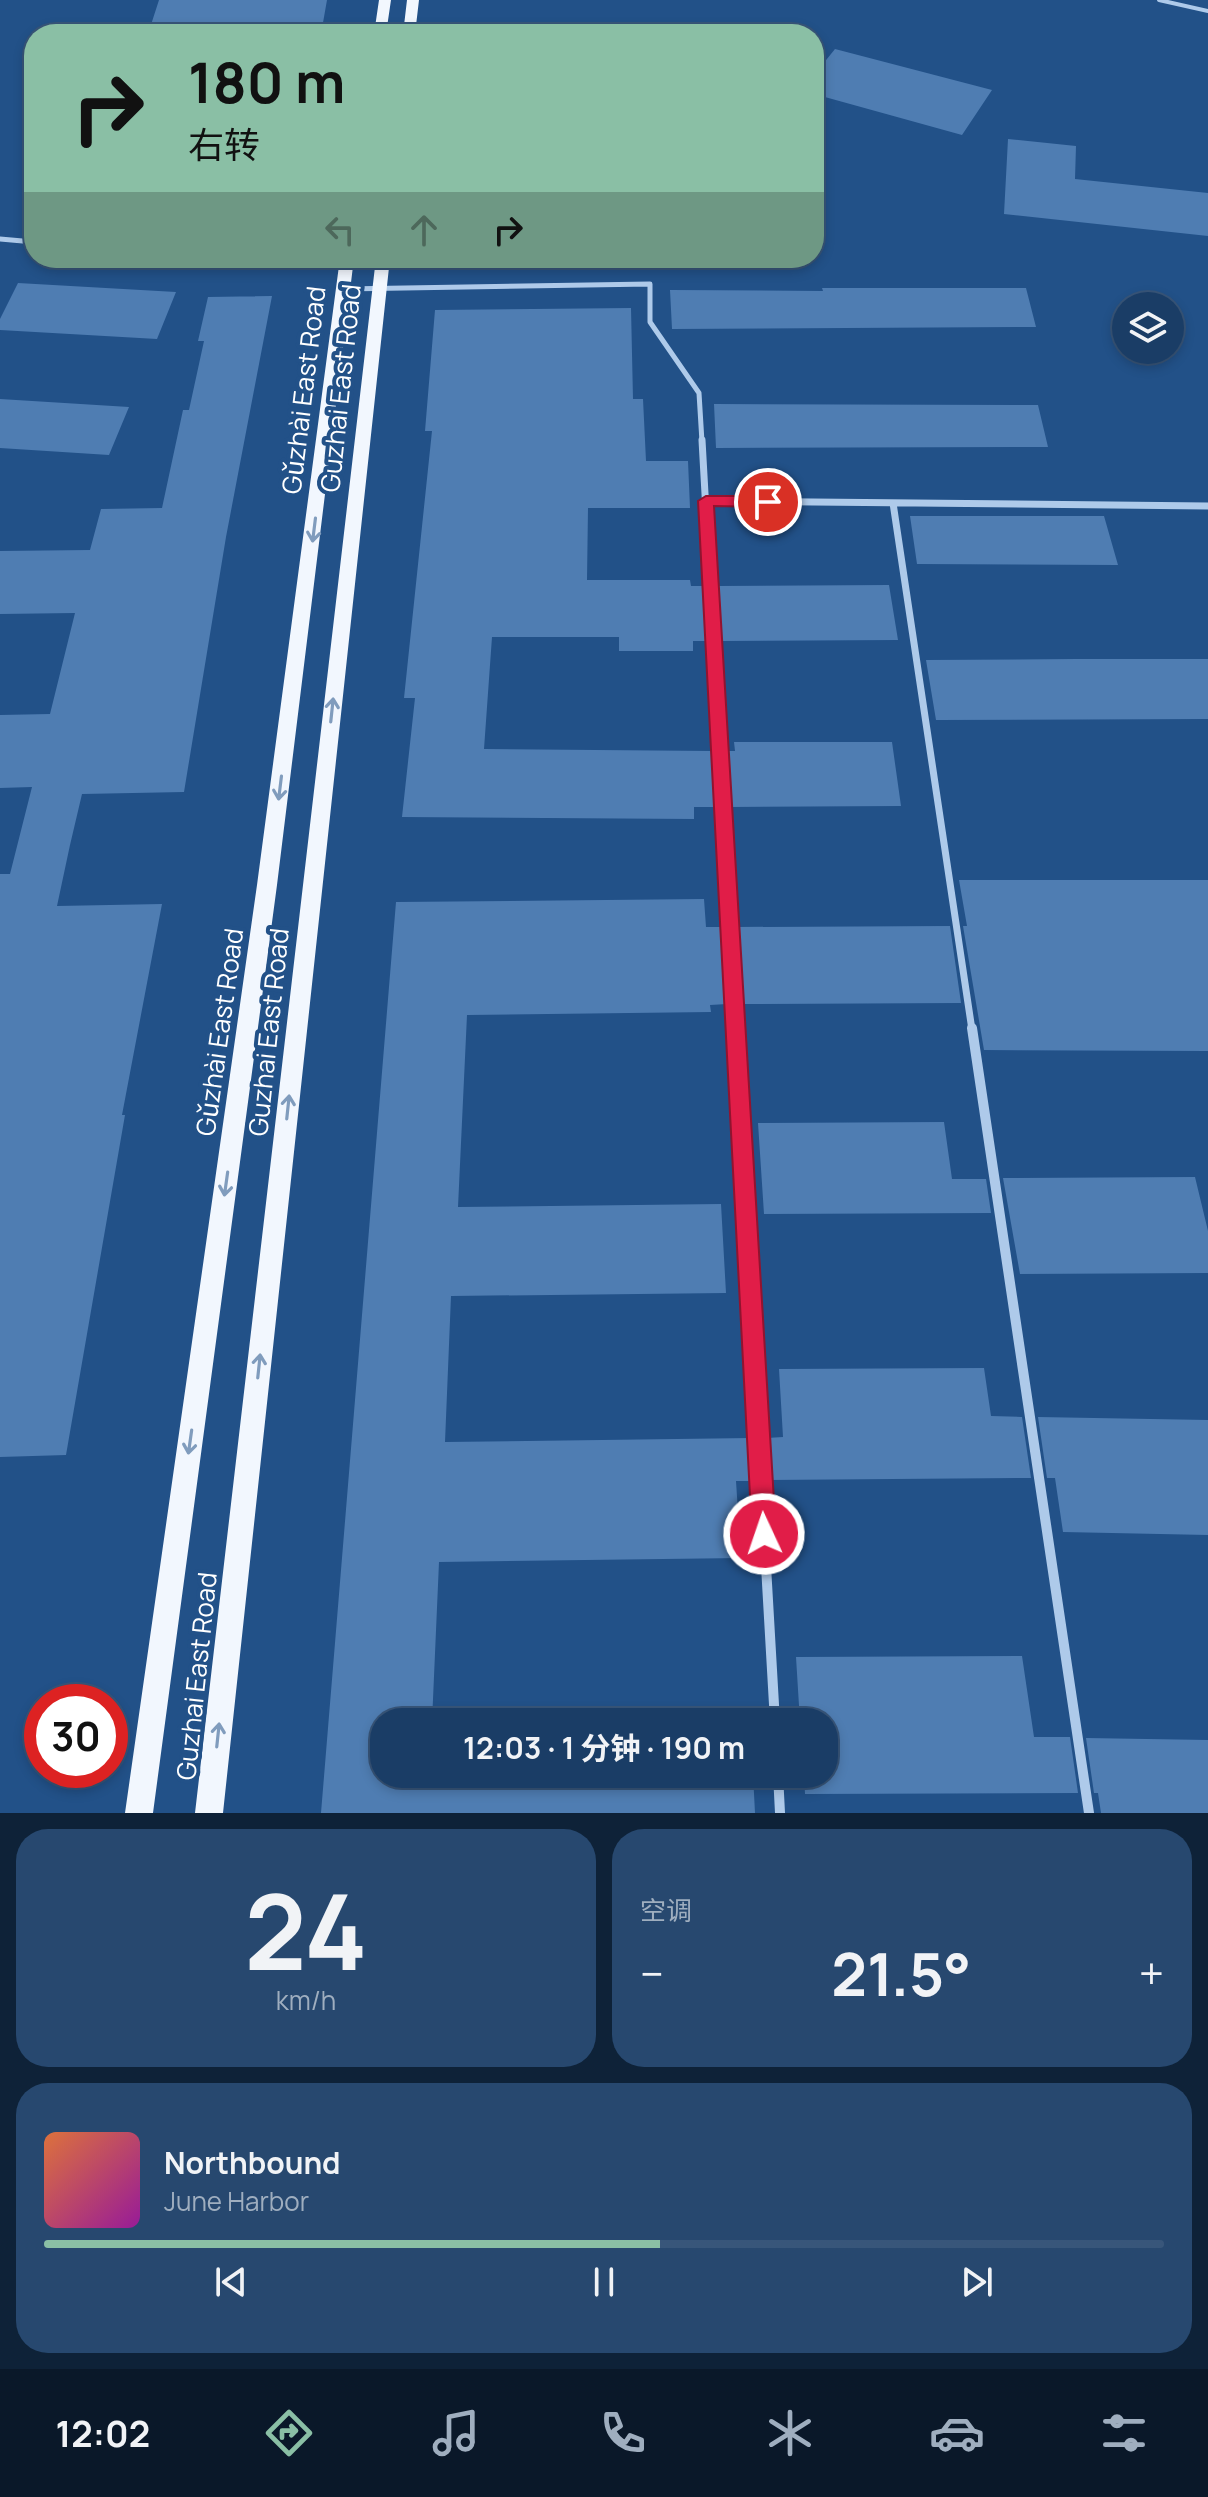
<!DOCTYPE html>
<html lang="zh">
<head>
<meta charset="utf-8">
<style>
	body { margin:0; font-family:Manrope,"Noto Sans SC",sans-serif; background:#27486f; color:#f1f3f6; height:100vh; display:flex; flex-direction:column; font-size:30px; white-space:nowrap }
	* { box-sizing:border-box; margin:0 }
	p { font-size:26px; color:#9faebf }
	.icon { flex:none; width:44px; height:44px; fill:none; stroke:currentColor; stroke-width:2; stroke-linecap:round; stroke-linejoin:round }
	.map { position:relative; height:1813px; overflow:hidden }
	.side { display:flex; flex-direction:column; gap:16px; padding:16px; background:#0e2238; flex:1 }
	.side>* { flex:none }
	.top-card { position:absolute; left:24px; top:24px; width:800px; height:244px; border-radius:32px; box-shadow:0 4px 12px #0003,0 0 0 2px #38567a; background:#8abfa5; color:#111; overflow:hidden }
	.buttons { position:absolute; left:1112px; top:292px; display:grid; gap:16px }
	.buttons a { display:grid; place-items:center; width:72px; height:72px; border-radius:50%; background:#1a3d66; box-shadow:0 4px 12px #0003,0 0 0 2px #38567a; font-size:40px }
	.speed { position:absolute; left:24px; top:1684px; display:flex; gap:16px; font-size:40px; font-weight:700; text-align:center }
	.speed>* { display:grid; place-content:center; width:104px; height:104px; border-radius:50%; background:#1a3d66; box-shadow:0 4px 12px #0003,0 0 0 2px #38567a; line-height:1 }
	.speed .limit { border:12px solid #d22; background:#fff; color:#111 }
	.pin { position:absolute; display:grid; place-items:center; width:68px; height:68px; color:#fff; margin:-34px; border:4px solid #fff; border-radius:50%; box-shadow:0 2px 8px #0007 }
	.me { position:absolute; width:88px; margin:-44px; rotate:357deg; stroke-linejoin:round; filter:drop-shadow(0 0 6px #0008) }
	.turn { display:flex; align-items:center; gap:28px; height:168px; padding:0 32px; font-size:36px }
	.turn .icon { width:104px; height:104px; stroke-width:2.5 }
	.turn b { display:block; font-size:56px; line-height:68px }
	.lanes { display:flex; align-items:center; height:76px; padding:0 32px; background:#0003; justify-content:center; gap:40px; direction:ltr }
	.lanes .off { opacity:.35 }
	.big { font-size:60px; font-weight:700; line-height:1.1 }
	.side .widget { flex:1; display:flex; flex-direction:column; justify-content:center; gap:12px; min-width:0; padding:0 28px; border-radius:32px; background:#27486f }
	.side .dial { align-items:center; gap:0 }
	.dial b { font-size:104px; line-height:1 }
	.song { display:flex; align-items:center; gap:24px }
	.cover { width:96px; height:96px; border-radius:12px; background:linear-gradient(135deg,hsl(20 70% 55%),hsl(300 70% 35%)) }
	.played { height:8px; border-radius:4px; background:linear-gradient(90deg,#8abfa5 55%,#38567a 55%) }
	.keys { display:flex; justify-content:space-around; direction:ltr }
	.heat { display:flex; justify-content:space-between; align-items:center; font-size:44px; direction:ltr }
	.side .tiles { flex:1; display:grid; gap:16px; grid-template-columns:1fr 1fr }
	.widget:last-child { grid-column:span 2 }
	.trip { position:absolute; left:370px; top:1708px; width:468px; height:80px; border-radius:32px; background:#1a3d66; box-shadow:0 4px 12px #0003,0 0 0 2px #38567a; font-weight:700; line-height:80px; text-align:center }
	.dock { display:flex; height:128px; justify-content:space-around; align-items:center; background:#0a1829; color:#9faebf }
	.dock .icon { width:56px; height:56px }
	.dock .on { color:#8abfa5 }
	.dock b { font-size:36px; color:#f1f3f6 }
	.map>svg:first-child { display:block }
</style>
</head>
<body>
<div class="map">
<svg width="1208" height="1813" viewBox="0 0 1208 1813">
	<rect width="100%" height="100%" fill="#225188"/>
	<!-- building -->
	<path fill="#4f7db2" d="M159 0H327L321 34H148Z
		M835 49 992 90 962 135 814 94V75Z
		M1008 139 1076 146 1075 179 1208 193V236L1004 214Z
		M18 283 176 292 157 339 0 330V319Z
		M822 288H1026L1036 327 672 329 670 290 823 291Z
		M272 296 226 537 184 792 82 794 70 845 57 906 162 904 122 1115H125L66 1455 0 1457V874H10L32 787 0 788V715L50 714 75 613 0 614V551L90 550 101 509 162 508 183 410H189L204 341H198L208 297Z
		M631 308 633 399H643L646 461H688L690 508H588L587 580H690L691 586H704L707 641H693V651H619V637H492L484 749 713 751 716 807H694V819L402 817 415 698H404L432 431H425L435 310Z
		M0 399 129 407 109 455 0 448Z
		M714 404 1038 405 1048 447 716 448Z
		M910 516H1104L1118 565 917 564Z
		M889 585 898 640 720 641 717 586Z
		M1077 659H1208V719L936 720 926 660Z
		M734 742H892L901 806 729 807 726 751H735Z
		M959 880H1208V1051L984 1050 963 926H967Z
		M704 899 706 927H723L727 1004 710 1005 711 1012 467 1015 458 1207 721 1204 726 1293 451 1296 445 1442 751 1438 753 1481H736L741 1558 439 1562 432 1722H384V1774H753L755 1813H321L396 902Z
		M950 926 961 1003 740 1004 736 927Z
		M944 1122 952 1179H986L991 1213 764 1214 758 1123Z
		M1195 1177 1208 1231V1273L1020 1274 1003 1178Z
		M984 1368 991 1416 1022 1417 1031 1478 769 1480 767 1438 783 1437 779 1369Z
		M1038 1417 1208 1420V1535L1063 1532 1055 1478H1047Z
		M1022 1656 1034 1737H1070L1078 1793 805 1794 804 1774H824V1722H800L796 1657Z
		M1086 1738 1208 1740V1813H1101L1098 1793H1094Z"/>
	<g fill="none" stroke-linecap="round" stroke-linejoin="round">
		<!-- lane -->
		<path stroke="#aecaea" stroke-width="4" d="M1159 0 1208 11"/>
		<!-- street-far2 -->
		<path stroke="#aecaea" stroke-width="5" d="M0 239 34 242
			M296 258 346 261
			M344 289 650 284V322L699 393 702 442"/>
		<!-- street-far1 -->
		<path stroke="#aecaea" stroke-width="7" d="M702 440 735 1030
			M706 501 1208 506
			M893 503 972 1030"/>
		<!-- street -->
		<path stroke="#aecaea" stroke-width="10" d="M735 1028 775 1722
			M972 1028 1089 1813
			M778 1774 780 1813"/>
		<!-- primary -->
		<path fill="#f2f7fe" fill-rule="evenodd" d="M379 0H391L386 34H374Z
			M407 0H419L415 34H403Z
			M340 258H354L277 885 153 1813H125L257 885Z
			M376 258H390L223 1813H195Z"/>
	</g>
	<!-- one-way arrows -->
	<defs><path id="oneway-shaft" d="M-6 0H5M1.5-3L5.5 0L1.5 3" fill="none" stroke-width="1.6" stroke-linecap="round" stroke-linejoin="round" transform="scale(2)"/></defs>
	<g stroke="#809cbd">
		<use href="#oneway-shaft" transform="translate(314 530) rotate(97)"/>
		<use href="#oneway-shaft" transform="translate(332 710) rotate(-84)"/>
		<use href="#oneway-shaft" transform="translate(280 788) rotate(97)"/>
		<use href="#oneway-shaft" transform="translate(288 1107) rotate(-84)"/>
		<use href="#oneway-shaft" transform="translate(226 1184) rotate(98)"/>
		<use href="#oneway-shaft" transform="translate(259 1366) rotate(-84)"/>
		<use href="#oneway-shaft" transform="translate(190 1442) rotate(98)"/>
		<use href="#oneway-shaft" transform="translate(218 1735) rotate(-84)"/>
	</g>
	<!-- route -->
	<path fill="#e11d48" stroke="#92132f" stroke-width="2" d="M706 496H768L776 502 768 507 714 506 776 1534 772 1542 764 1546 756 1542 752 1534 698 501Z"/>
	<g text-anchor="middle" dominant-baseline="central" stroke-width="8" stroke-linejoin="round" paint-order="stroke">
		<!-- street labels -->
		<g font-size="26" fill="#fff" stroke="#225188">
			<text transform="translate(340 388) rotate(-84)">Guzhai East Road</text>
			<text transform="translate(303 390) rotate(-83)">Gǔzhài East Road</text>
			<text transform="translate(219 1032) rotate(-82)">Gǔzhài East Road</text>
			<text transform="translate(268 1032) rotate(-84)">Guzhai East Road</text>
			<text transform="translate(196 1676) rotate(-84)">Guzhai East Road</text>
		</g>
	</g>
</svg>
<div class="buttons">
<a><svg class="icon" aria-label="layers" viewBox="0 0 24 24"><path d="M12 4l9 5-9 5-9-5zM3 14l9 5 9-5"/></svg></a>
</div>
<div class="speed"><div class="limit">30</div></div>
<div class="pin" style="left:768px;top:502px;background:#d93025"><svg class="icon" aria-label="arrive" viewBox="0 0 24 24"><path d="M6 21V4h12l-3 4 3 4H6"/></svg></div>
<svg class="me" style="left:764px;top:1534px" viewBox="-20 -20 40 40"><circle r="17" fill="#e11d48" stroke="#fff" stroke-width="3"/><path d="M0-11L8 9 0 5-8 9z" fill="#fff"/></svg>
<div class="trip">12:03 · 1 分钟 · 190 m</div>
<div class="top-card">
<div class="turn"><svg class="icon" aria-label="right" viewBox="0 0 24 24"><path d="M7 20v-9h11M14 6l5 5-5 5"/></svg><div><b>180 m</b>右转</div></div>
<div class="lanes"><svg class="icon off" aria-label="left" viewBox="0 0 24 24"><path d="M17 20v-9H6M10 6l-5 5 5 5"/></svg><svg class="icon off" aria-label="ahead" viewBox="0 0 24 24"><path d="M12 20V5M6 11l6-6 6 6"/></svg><svg class="icon" aria-label="right" viewBox="0 0 24 24"><path d="M7 20v-9h11M14 6l5 5-5 5"/></svg></div>
</div>
</div>
<section class="side">
<div class="tiles">
<div class="widget dial"><b>24</b><p>km/h</p></div>
<div class="widget"><p>空调</p>
<div class="heat"><a>−</a><b class="big">21.5°</b><a>+</a></div>
</div>
<div class="widget">
<div class="song"><i class="cover"></i><div><b>Northbound</b><p>June Harbor</p></div></div>
<div class="played"></div>
<div class="keys"><svg class="icon" aria-label="previous" viewBox="0 0 24 24"><path d="M18 5L8 12l10 7zM5 5v14"/></svg><svg class="icon" aria-label="pause" viewBox="0 0 24 24"><path d="M8 5v14M16 5v14"/></svg><svg class="icon" aria-label="next" viewBox="0 0 24 24"><path d="M6 5l10 7-10 7zM19 5v14"/></svg></div>
</div>
</div>
</section>
<nav class="dock">
<b>12:02</b>
<svg class="icon on" aria-label="directions" viewBox="0 0 24 24"><path d="M12 3l9 9-9 9-9-9zM9 14v-3h6M13 9l2 2-2 2"/></svg>
<svg class="icon" aria-label="music" viewBox="0 0 24 24"><path d="M9 18V5l10-2v13"/><circle cx="6" cy="18" r="3"/><circle cx="16" cy="16" r="3"/></svg>
<svg class="icon" aria-label="phone" viewBox="0 0 24 24"><path d="M5 4h4l2 5-3 2q2 4 5 5l2-3 5 2v4C11 20 4 13 5 4z"/></svg>
<svg class="icon" aria-label="climate" viewBox="0 0 24 24"><path d="M12 3v18M4 7l16 10M4 17L20 7"/></svg>
<svg class="icon" aria-label="car" viewBox="0 0 24 24"><path d="M5 17H2v-5l4-1 3-4h7l3 4 3 1v5h-3M9 17h6M6 11h13"/><circle cx="7" cy="17" r="2"/><circle cx="17" cy="17" r="2"/></svg>
<svg class="icon" aria-label="filters" viewBox="0 0 24 24"><path d="M4 7h16M4 17h16"/><circle cx="9" cy="7" r="2"/><circle cx="15" cy="17" r="2"/></svg>
</nav>
</body>
</html>
